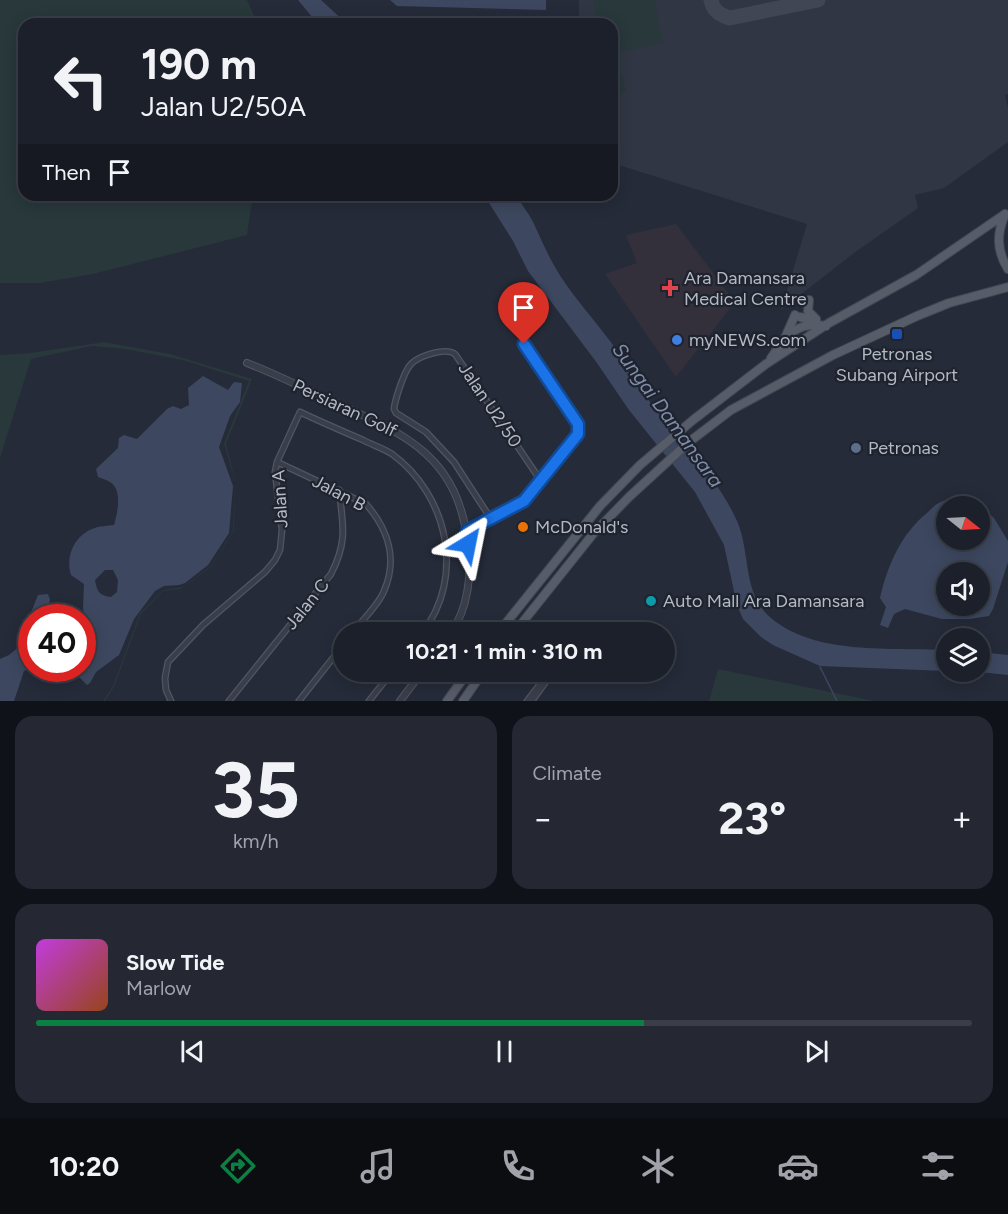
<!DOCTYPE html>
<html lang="en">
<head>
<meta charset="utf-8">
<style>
	body { margin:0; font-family:Figtree,sans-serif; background:#252833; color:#f1f3f6; height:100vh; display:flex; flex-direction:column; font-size:22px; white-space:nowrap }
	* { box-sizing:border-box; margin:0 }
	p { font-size:20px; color:#a0a3a9 }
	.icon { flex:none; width:33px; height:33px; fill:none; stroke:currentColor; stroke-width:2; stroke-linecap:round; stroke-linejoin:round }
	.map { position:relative; height:701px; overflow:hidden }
	.drawer { display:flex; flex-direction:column; gap:15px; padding:15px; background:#0f1218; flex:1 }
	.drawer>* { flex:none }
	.banner { position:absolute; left:18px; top:18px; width:600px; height:183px; border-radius:18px; box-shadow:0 3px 15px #0003,0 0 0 2px #3a3e47; background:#1c202b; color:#f1f3f6; overflow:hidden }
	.needle { width:39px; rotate:108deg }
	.fabs { position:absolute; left:936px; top:496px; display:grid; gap:12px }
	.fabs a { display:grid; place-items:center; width:54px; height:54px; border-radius:50%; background:#1c202b; box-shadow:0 3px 15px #0003,0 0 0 2px #3a3e47; font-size:30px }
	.speed { position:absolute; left:18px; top:604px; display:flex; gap:12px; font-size:30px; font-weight:700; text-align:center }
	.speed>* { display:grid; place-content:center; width:78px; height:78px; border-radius:50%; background:#1c202b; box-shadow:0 3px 15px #0003,0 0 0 2px #3a3e47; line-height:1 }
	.speed .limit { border:9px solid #d22; background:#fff; color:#111 }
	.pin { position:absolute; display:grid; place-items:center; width:51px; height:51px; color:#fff; margin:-62px -26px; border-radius:50% 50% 50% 0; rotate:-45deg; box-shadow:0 0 6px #0007 }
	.pin .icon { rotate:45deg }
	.me { position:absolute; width:66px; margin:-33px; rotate:35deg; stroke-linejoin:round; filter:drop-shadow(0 0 4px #0008) }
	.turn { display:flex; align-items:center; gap:21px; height:126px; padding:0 24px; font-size:27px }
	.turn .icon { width:78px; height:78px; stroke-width:2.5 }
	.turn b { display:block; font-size:42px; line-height:51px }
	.then { display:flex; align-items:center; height:57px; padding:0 24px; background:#0003; gap:12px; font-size:22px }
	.big { font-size:45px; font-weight:700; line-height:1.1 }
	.drawer .tile { flex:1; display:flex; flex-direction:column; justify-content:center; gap:9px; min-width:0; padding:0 21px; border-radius:18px; background:#252833 }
	.drawer .dial { align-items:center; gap:0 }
	.dial b { font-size:78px; line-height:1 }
	.song { display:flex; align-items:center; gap:18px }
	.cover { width:72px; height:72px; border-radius:9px; background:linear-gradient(135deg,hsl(290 70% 55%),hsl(20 70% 35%)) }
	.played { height:6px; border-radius:3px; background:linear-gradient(90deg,#0b8043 65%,#3a3e47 65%) }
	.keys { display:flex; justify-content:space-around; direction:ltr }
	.heat { display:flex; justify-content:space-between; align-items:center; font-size:33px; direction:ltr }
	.drawer .tiles { flex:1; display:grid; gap:15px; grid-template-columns:1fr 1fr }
	.tile:last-child { grid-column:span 2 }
	.trip { position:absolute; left:333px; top:622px; width:342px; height:60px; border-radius:30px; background:#1c202b; box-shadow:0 3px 15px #0003,0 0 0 2px #3a3e47; font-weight:700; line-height:60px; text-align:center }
	.dock { display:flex; height:96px; justify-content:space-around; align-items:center; background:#0b0d11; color:#a0a3a9 }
	.dock .icon { width:42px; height:42px }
	.dock .selected { color:#0b8043 }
	.dock b { font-size:27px; color:#f1f3f6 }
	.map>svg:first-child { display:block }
</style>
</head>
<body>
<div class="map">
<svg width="1008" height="701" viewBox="0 0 1008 701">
	<rect width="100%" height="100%" fill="#252b39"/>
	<!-- medical -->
	<path fill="#33303b" d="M676 224 735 302 676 377 605 274 637 263 626 235Z"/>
	<!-- airport -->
	<path fill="#303643" d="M579 0H1008V94L1005 95 1008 108V142L944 188 915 195 918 208 854 253 781 310 807 224 612 163V24H579Z"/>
	<!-- green -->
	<path fill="#28383b" d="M0 0H247L258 24H24V195H253L247 235 93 274 40 283H0Z
		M594 0H654L663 43 612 53V24H596Z
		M622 74 626 92 612 95V76Z
		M104 342 170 354 252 379 226 444 235 480 234 531 211 567 180 589 163 591 141 614 114 687 105 701H103L113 686 140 613 163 590 182 587 211 566 233 531 235 481 224 444 249 381 183 360 125 349 92 346 31 359 0 458V355L30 353Z
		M718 669 875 701H709Z"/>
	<!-- water -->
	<path fill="#3d4860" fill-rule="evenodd" d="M298 0H321L347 24H318Z
		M390 0H546V10L397 6Z
		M484 195H516C521 204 528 212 533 222 540 236 546 252 555 267 569 292 589 313 606 336 619 351 627 370 638 386 670 431 714 470 737 521 751 553 742 594 771 618 816 656 892 647 946 650V671L820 666 773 645 761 637 743 619 737 605 724 545 695 492 629 410 597 363 528 271 513 241Z
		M203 376 228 390 234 382 242 383 240 402 230 416 219 447 233 486 229 533 208 565 185 583 179 585 164 586 155 591 134 619 119 655 96 672 90 683 87 685 79 677 76 669H82L83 640 86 628 83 608 84 584 71 575C65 556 75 534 95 528 100 526 108 526 114 525 117 515 121 497 115 487 112 481 103 479 98 477L96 469 118 448 119 438 124 435 137 439 167 409 173 406 181 409 189 405 188 388ZM105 570H113L118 580 117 592 111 597C100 596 97 592 95 580Z
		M948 500 970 507H946V540H980V510L987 512 994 518 1008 541V562L993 609 989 616 970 619H942L905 609 894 614 888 628 880 625 886 607 880 598C888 564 901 534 928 512 934 506 939 501 948 500ZM946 573H980V606H946Z
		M48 594 50 600 48 606 54 611 56 618H32L31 668 24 671 14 701H0V659L9 655 26 641 28 634 26 625 38 595Z
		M980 652 1008 655V675L980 672Z"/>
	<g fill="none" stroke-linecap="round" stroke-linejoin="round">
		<!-- stream -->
		<path stroke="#3d4860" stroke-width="1.5" d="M820 667 837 701"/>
		<!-- taxiway -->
		<path stroke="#404654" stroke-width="15" d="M711 0C713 11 720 15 730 18L818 0"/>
		<defs>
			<path id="minor" d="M277 462 366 504C388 529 398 559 384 591 378 606 362 620 352 633
				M491 519 454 462 426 432 396 413 394 409C395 400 404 371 411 364 419 356 445 347 455 354L541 481
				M467 531 524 501 577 434V424L575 420 524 344
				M171 701 166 690 165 678 168 662 203 625 265 572 275 560 280 550 282 530 275 472 277 462 300 412C321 422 342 431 363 440 372 445 383 448 392 454 448 495 466 577 422 633
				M229 701 331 574C348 541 343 525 339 490
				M299 701 344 644
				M369 701 392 672
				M527 701 549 672
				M532 701 553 672"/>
			<path id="tertiary" d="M247 363C276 374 305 389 334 402 407 435 458 456 468 545 472 575 468 608 451 633
				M400 701 422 672"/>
			<path id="primary" d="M1005 214C997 233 996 250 1008 269
				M809 300 808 311 816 319
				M800 317 816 321
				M786 337C799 326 808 323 826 326
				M771 358 785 338 795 315
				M498 633 600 506 640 465 693 420 766 364 829 323 916 275 1005 214
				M514 633 593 534 629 497 689 442 731 410 833 355 917 316 949 303 1008 287
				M447 701 468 672
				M463 701 483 672"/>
		</defs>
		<!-- minor casing -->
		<use href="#minor" stroke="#515662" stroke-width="7"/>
		<!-- tertiary casing -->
		<use href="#tertiary" stroke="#515662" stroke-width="8"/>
		<!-- primary casing -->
		<use href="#primary" stroke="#424753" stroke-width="10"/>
		<!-- minor -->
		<use href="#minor" stroke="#393e4a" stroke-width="4.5"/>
		<!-- tertiary -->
		<use href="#tertiary" stroke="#393e4a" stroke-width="6"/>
		<!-- primary -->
		<use href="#primary" stroke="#575c69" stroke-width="8"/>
	</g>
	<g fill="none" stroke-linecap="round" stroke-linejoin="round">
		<defs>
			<path id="route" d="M468 544 467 531 524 501 578 434V424L524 344"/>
		</defs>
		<!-- route casing -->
		<use href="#route" stroke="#114b97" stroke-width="15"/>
		<!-- route -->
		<use href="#route" stroke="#1a73e8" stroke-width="10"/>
	</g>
	<!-- markers -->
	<path fill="#e0444e" stroke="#1e232e" stroke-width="2" d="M667 279h6v6h6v6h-6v6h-6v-6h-6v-6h6z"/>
	<rect fill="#1a4fb4" stroke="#1e232e" stroke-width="2" x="891" y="328" width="12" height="12" rx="3"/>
	<circle fill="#3f7fe0" stroke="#1e232e" stroke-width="2" cx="677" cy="340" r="6"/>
	<circle fill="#5c6f8a" stroke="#1e232e" stroke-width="2" cx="856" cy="448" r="6"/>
	<circle fill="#e8710a" stroke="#1e232e" stroke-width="2" cx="523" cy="527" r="6"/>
	<circle fill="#0f9aa8" stroke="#1e232e" stroke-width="2" cx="651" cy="601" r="6"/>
	<g text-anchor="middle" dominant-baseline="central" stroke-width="4.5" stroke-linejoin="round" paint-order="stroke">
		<!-- poi labels -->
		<g font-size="18" fill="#b4b9c5" stroke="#1e232e" text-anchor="start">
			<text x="684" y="278">Ara Damansara<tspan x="684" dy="21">Medical Centre</tspan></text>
			<text x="689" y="340">myNEWS.com</text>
			<text x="897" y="354" text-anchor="middle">Petronas<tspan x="897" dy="21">Subang Airport</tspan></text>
			<text x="868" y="448">Petronas</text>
			<text x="535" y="527">McDonald's</text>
			<text x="663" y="601">Auto Mall Ara Damansara</text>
		</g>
		<!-- street labels -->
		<g font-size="18" fill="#b4b9c5" stroke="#1e232e">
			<text transform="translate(490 405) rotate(56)">Jalan U2/50</text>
			<text transform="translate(345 408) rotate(25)">Persiaran Golf</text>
			<text transform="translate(339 493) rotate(28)">Jalan B</text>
			<text transform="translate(280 499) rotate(-93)">Jalan A</text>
			<text transform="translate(307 604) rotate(-51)">Jalan C</text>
		</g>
		<!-- water labels -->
		<g font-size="20" font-style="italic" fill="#7f8daa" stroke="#1e232e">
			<text transform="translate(668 415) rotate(54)">Sungai Damansara</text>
		</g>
	</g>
</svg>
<div class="fabs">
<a><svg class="needle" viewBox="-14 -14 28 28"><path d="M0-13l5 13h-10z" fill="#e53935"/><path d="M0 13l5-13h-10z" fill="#a0a3a9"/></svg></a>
<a><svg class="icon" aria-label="sound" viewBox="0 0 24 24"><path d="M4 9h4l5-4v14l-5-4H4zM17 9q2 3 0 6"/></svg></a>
<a><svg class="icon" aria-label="layers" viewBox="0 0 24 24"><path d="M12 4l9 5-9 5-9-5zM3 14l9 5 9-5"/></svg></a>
</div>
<div class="speed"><div class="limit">40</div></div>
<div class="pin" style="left:524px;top:344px;background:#d93025"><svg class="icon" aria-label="arrive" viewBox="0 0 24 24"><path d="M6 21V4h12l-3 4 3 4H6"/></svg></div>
<svg class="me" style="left:468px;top:544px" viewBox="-20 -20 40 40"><path d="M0-17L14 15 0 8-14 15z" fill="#1a73e8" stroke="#fff" stroke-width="4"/></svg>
<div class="trip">10:21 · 1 min · 310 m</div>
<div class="banner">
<div class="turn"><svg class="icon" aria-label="left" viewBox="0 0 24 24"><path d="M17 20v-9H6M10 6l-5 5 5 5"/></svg><div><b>190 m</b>Jalan U2/50A</div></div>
<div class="then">Then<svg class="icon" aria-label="arrive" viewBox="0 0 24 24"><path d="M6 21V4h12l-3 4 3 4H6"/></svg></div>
</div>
</div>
<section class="drawer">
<div class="tiles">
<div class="tile dial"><b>35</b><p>km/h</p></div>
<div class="tile"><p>Climate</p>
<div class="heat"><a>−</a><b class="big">23°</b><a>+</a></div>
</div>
<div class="tile">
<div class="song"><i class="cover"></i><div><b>Slow Tide</b><p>Marlow</p></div></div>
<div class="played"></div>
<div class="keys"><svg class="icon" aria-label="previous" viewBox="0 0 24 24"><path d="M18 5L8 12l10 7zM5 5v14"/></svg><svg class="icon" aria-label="pause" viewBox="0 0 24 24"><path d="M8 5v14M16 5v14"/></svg><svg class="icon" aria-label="next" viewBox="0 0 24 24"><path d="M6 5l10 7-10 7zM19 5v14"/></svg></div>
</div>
</div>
</section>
<nav class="dock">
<b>10:20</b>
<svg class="icon selected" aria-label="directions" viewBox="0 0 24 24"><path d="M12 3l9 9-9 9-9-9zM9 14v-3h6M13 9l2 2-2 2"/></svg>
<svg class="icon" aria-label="music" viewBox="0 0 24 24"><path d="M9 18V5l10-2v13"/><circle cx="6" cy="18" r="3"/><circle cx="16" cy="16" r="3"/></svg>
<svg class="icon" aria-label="phone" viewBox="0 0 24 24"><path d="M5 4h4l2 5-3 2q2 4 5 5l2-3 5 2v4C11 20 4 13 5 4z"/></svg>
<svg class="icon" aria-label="climate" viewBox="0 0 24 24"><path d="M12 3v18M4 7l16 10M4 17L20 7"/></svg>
<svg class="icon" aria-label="car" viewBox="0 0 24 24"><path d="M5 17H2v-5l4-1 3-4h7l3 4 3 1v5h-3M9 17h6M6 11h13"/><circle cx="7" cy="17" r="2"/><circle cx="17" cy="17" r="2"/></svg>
<svg class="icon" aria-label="filters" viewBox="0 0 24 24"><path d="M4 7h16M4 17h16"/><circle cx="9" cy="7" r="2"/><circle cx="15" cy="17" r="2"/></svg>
</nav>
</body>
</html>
